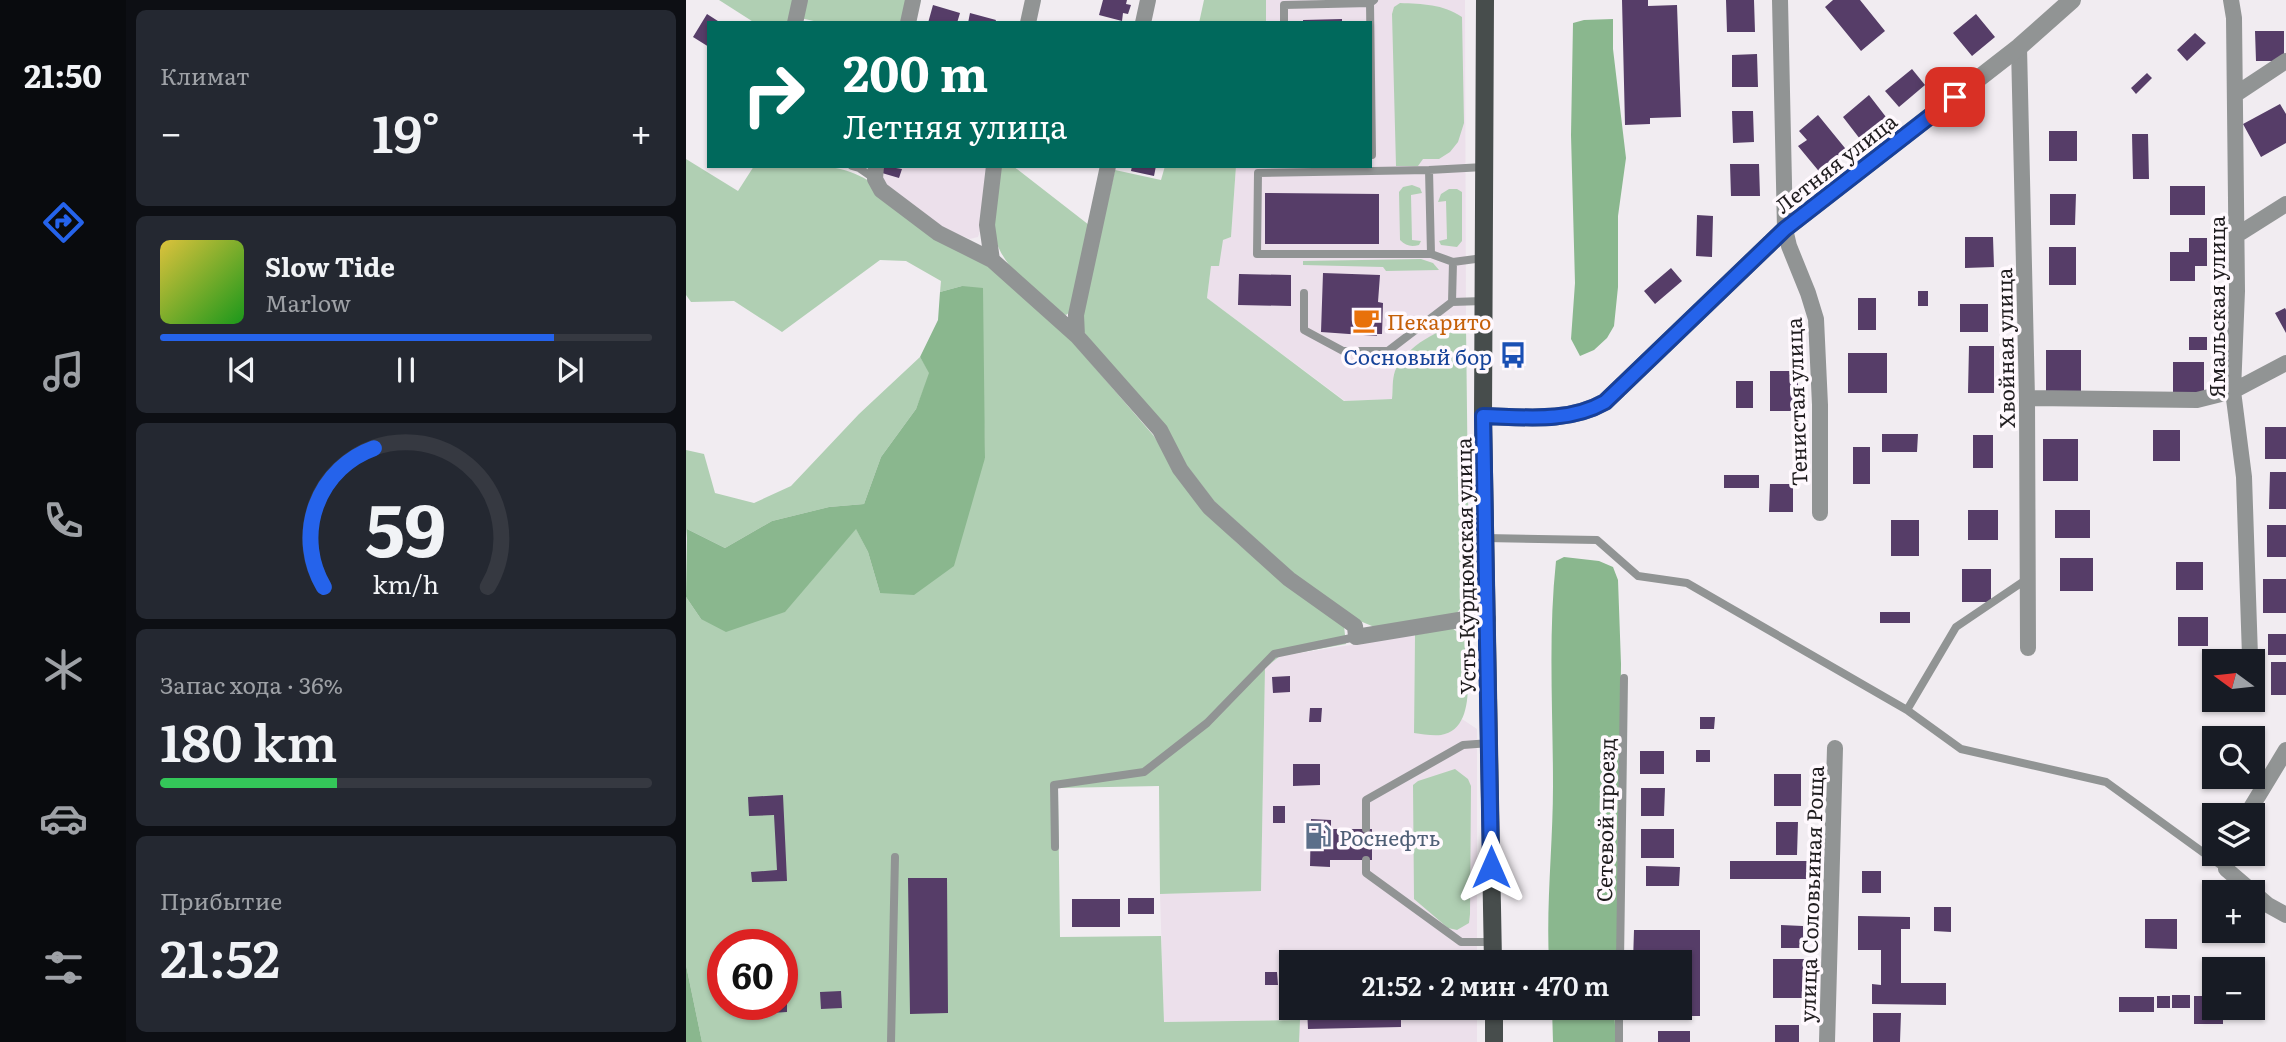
<!DOCTYPE html>
<html lang="ru">
<head>
<meta charset="utf-8">
<style>
	body { margin:0; font-family:Literata,serif; background:#242831; color:#f1f3f6; height:100vh; display:flex; flex-direction:column; font-size:26px; white-space:nowrap }
	* { box-sizing:border-box; margin:0 }
	p { font-size:23px; color:#9ea1a6 }
	.icon { flex:none; width:38px; height:38px; fill:none; stroke:currentColor; stroke-width:2; stroke-linecap:round; stroke-linejoin:round }
	.map { position:relative; flex:1; overflow:hidden }
	.sheet { display:flex; flex-direction:column; gap:10px; padding:10px; background:#0d0f14; width:560px }
	.sheet>* { flex:none }
	.hud { position:absolute; left:21px; top:21px; width:665px; height:147px; border-radius:0px; box-shadow:0 2px 5px #0004; background:#00695c; color:#fff; overflow:hidden }
	.needle { width:46px; rotate:285deg }
	.controls { position:absolute; left:1516px; top:649px; display:grid; gap:14px }
	.controls a { display:grid; place-items:center; width:63px; height:63px; border-radius:0px; background:#171b24; box-shadow:0 2px 5px #0004; font-size:35px }
	.speed { position:absolute; left:21px; top:929px; display:flex; gap:14px; font-size:35px; font-weight:700; text-align:center }
	.speed>* { display:grid; place-content:center; width:91px; height:91px; border-radius:50%; background:#171b24; box-shadow:0 2px 5px #0004; line-height:1 }
	.speed .limit { border:10px solid #d22; background:#fff; color:#111 }
	.pin { position:absolute; display:grid; place-items:center; width:60px; height:60px; color:#fff; margin:-30px; border-radius:14px; box-shadow:0 4px 10px #0006 }
	.me { position:absolute; width:77px; margin:-38px; rotate:0deg; stroke-linejoin:round; filter:drop-shadow(0 0 5px #0008) }
	.turn { display:flex; align-items:center; gap:24px; height:147px; padding:0 21px; font-size:32px }
	.turn .icon { width:91px; height:91px; stroke-width:2.5 }
	.turn b { display:block; font-size:49px; line-height:60px }
	.big { font-size:52px; font-weight:600; line-height:1.1 }
	.sheet .widget { flex:1; display:flex; flex-direction:column; justify-content:center; gap:10px; min-width:0; padding:0 24px; border-radius:10px; background:#242831 }
	.sheet .dial { align-items:center; gap:0 }
	.dial svg { height:182px; overflow:visible; fill:none; stroke:#363941; stroke-width:7; stroke-linecap:round; text-anchor:middle }
	.dial text { fill:#f1f3f6; stroke:none }
	.song { display:flex; align-items:center; gap:21px }
	.cover { width:84px; height:84px; border-radius:10px; background:linear-gradient(135deg,hsl(50 70% 55%),hsl(120 70% 35%)) }
	.played { height:7px; border-radius:4px; background:linear-gradient(90deg,#2563eb 80%,#363941 80%) }
	.keys { display:flex; justify-content:space-around; direction:ltr }
	.heat { display:flex; justify-content:space-between; align-items:center; font-size:38px; direction:ltr }
	.charge { height:10px; border-radius:5px; background:linear-gradient(90deg,#34c759 36%,#363941 0) }
	.trip { position:absolute; left:593px; top:950px; width:413px; height:70px; border-radius:0px; background:#171b24; box-shadow:0 2px 5px #0004; font-weight:600; line-height:70px; text-align:center }
	main { display:flex; flex:1; min-height:0 }
	.tabs { display:flex; flex-direction:column; width:126px; justify-content:space-around; align-items:center; background:#090b0e; color:#9ea1a6 }
	.tabs .icon { width:49px; height:49px }
	.tabs .on { color:#2563eb }
	.tabs b { font-size:32px; color:#f1f3f6 }
	.map>svg:first-child { display:block }
</style>
</head>
<body>
<main>
<nav class="tabs">
<b>21:50</b>
<svg class="icon on" aria-label="directions" viewBox="0 0 24 24"><path d="M12 3l9 9-9 9-9-9zM9 14v-3h6M13 9l2 2-2 2"/></svg>
<svg class="icon" aria-label="music" viewBox="0 0 24 24"><path d="M9 18V5l10-2v13"/><circle cx="6" cy="18" r="3"/><circle cx="16" cy="16" r="3"/></svg>
<svg class="icon" aria-label="phone" viewBox="0 0 24 24"><path d="M5 4h4l2 5-3 2q2 4 5 5l2-3 5 2v4C11 20 4 13 5 4z"/></svg>
<svg class="icon" aria-label="climate" viewBox="0 0 24 24"><path d="M12 3v18M4 7l16 10M4 17L20 7"/></svg>
<svg class="icon" aria-label="car" viewBox="0 0 24 24"><path d="M5 17H2v-5l4-1 3-4h7l3 4 3 1v5h-3M9 17h6M6 11h13"/><circle cx="7" cy="17" r="2"/><circle cx="17" cy="17" r="2"/></svg>
<svg class="icon" aria-label="filters" viewBox="0 0 24 24"><path d="M4 7h16M4 17h16"/><circle cx="9" cy="7" r="2"/><circle cx="15" cy="17" r="2"/></svg>
</nav>
<section class="sheet">
<div class="widget"><p>Климат</p>
<div class="heat"><a>−</a><b class="big">19°</b><a>+</a></div>
</div>
<div class="widget">
<div class="song"><i class="cover"></i><div><b>Slow Tide</b><p>Marlow</p></div></div>
<div class="played"></div>
<div class="keys"><svg class="icon" aria-label="previous" viewBox="0 0 24 24"><path d="M18 5L8 12l10 7zM5 5v14"/></svg><svg class="icon" aria-label="pause" viewBox="0 0 24 24"><path d="M8 5v14M16 5v14"/></svg><svg class="icon" aria-label="next" viewBox="0 0 24 24"><path d="M6 5l10 7-10 7zM19 5v14"/></svg></div>
</div>
<div class="widget dial"><svg viewBox="0 0 100 80">
<path d="M14 69A42 42 0 1 1 86 69"/>
<path d="M14 69A42 42 0 0 1 36 8" stroke="#2563eb"/>
<text x="50" y="56" font-size="32" font-weight="700">59</text>
<text x="50" y="72" font-size="11">km/h</text>
</svg></div>
<div class="widget"><p>Запас хода · 36%</p><b class="big">180 km</b><div class="charge"></div></div>
<div class="widget"><p>Прибытие</p><b class="big">21:52</b></div>
</section>
<div class="map">
<svg width="1600" height="1042" viewBox="0 0 1600 1042">
	<rect width="100%" height="100%" fill="#f1ecf1"/>
	<!-- built -->
	<path fill="#ece0eb" d="M580 0H779L780 325 769 326 708 373 706 399 659 401 521 298 525 265 537 240 545 237 550 166H684V23H580Z
		M196 166H302L296 226 292 237 284 239 257 228 201 188 194 178Z
		M729 635 728 733 769 727 776 719 791 729V962H606V1008H791V1042H613V1020L478 1022 474 894 575 890 579 668 594 656Z"/>
	<!-- green -->
	<path fill="#b0cfb3" fill-rule="evenodd" d="M33 0H108L103 23H69Z
		M118 0H220L215 23H137L114 18Z
		M518 0H580V23H513Z
		M714 3C736 4 757 4 776 17L778 123 772 142 764 152 753 159H737L732 166H710L706 14 708 7Z
		M0 159 52 191 68 166C108 166 151 159 186 183L302 265 385 340 467 435 517 508 550 542 599 584 658 626 660 644 594 656 579 668 575 891 474 894 473 786 372 788 374 937 475 936 478 1022 614 1020 613 1042H16L0 965V597L15 619 98 612 170 528 182 552 194 593 299 458 297 387 276 286 254 292 255 281 220 261 194 260 96 332 48 301 5 302 0 295ZM37 945H96V1004H37Z
		M315 166H327L403 225 384 312 380 315 374 313C349 290 309 264 308 227 307 208 312 186 315 166Z
		M479 166H550L545 237 537 240 533 266H525L521 298 658 401 706 399C707 391 706 379 709 371 720 346 754 327 780 325L783 582 780 601 770 614 695 627 686 626 669 619 608 574 528 501 398 332 396 315 429 170 475 180Z
		M726 185 734 188 736 193 725 195 726 240 735 241 733 245C725 247 720 246 714 240L713 192 717 187Z
		M763 189H771L776 192V241L771 247 755 245 753 241 761 239 760 201 752 202 755 194Z
		M735 259 747 263 753 270 700 271 697 267 617 265V261Z
		M234 357 244 373 230 409 195 457 178 504 143 507 86 521 39 548 1 529 0 538V450L18 454 29 493 68 503 105 486 173 414Z
		M766 628 779 638C780 664 793 729 755 735 746 736 736 734 728 733L729 635Z
		M769 769 782 779 785 786 784 914 783 923 771 930 762 928 728 899 727 785 732 781Z"/>
	<!-- forest -->
	<path fill="#8ab78e" d="M927 19V49L940 158 932 216V287L928 326 921 338 908 350 894 356 885 339 889 283 885 135 887 23 898 20Z
		M276 286 297 288 299 458 268 566 228 595 194 593 182 552 170 529 99 612 40 632 15 619 0 597 1 529 39 548 86 521 143 507 178 504 195 457 230 409 243 373 234 357 252 320 254 292Z
		M878 557 913 561 927 567 932 580 935 664 932 962H863C860 904 867 844 867 786 867 711 862 635 870 561Z
		M0 965 16 1042H0Z
		M866 1008H928L930 1042H867Z"/>
	<!-- building -->
	<path fill="#563d68" d="M417 0H441L440 4 445 5 442 14 437 13 436 21 413 15Z
		M936 0H962V6L991 5 995 117 964 118V124L939 125Z
		M1040 0H1068L1069 32H1041Z
		M1147 0H1174L1199 31 1175 51 1139 7Z
		M247 5 274 13 271 23H242Z
		M284 13 310 20 309 23H282Z
		M21 14 35 23H23V47L7 37Z
		M1290 14 1309 37 1286 56 1267 33Z
		M656 19V23H617V20Z
		M1569 31H1598V61H1570Z
		M1509 33 1520 43 1501 61 1491 50Z
		M1071 54 1072 87H1046V55Z
		M1226 69 1239 85 1213 107 1199 91Z
		M1461 73 1466 78 1450 94 1445 88Z
		M1183 95 1200 117 1174 139 1157 117Z
		M1594 104 1600 114V143L1575 157 1557 124Z
		M1046 111H1067L1068 142 1047 143Z
		M1132 115 1163 153 1136 175 1112 146 1121 140 1113 131Z
		M1363 131H1391V161H1363Z
		M1446 134H1462L1463 179H1447Z
		M1044 164H1073L1074 196H1045Z
		M198 166 216 169 213 178 196 173Z
		M446 166H470L468 176 445 171Z
		M1484 186H1519V215H1484Z
		M579 193 693 194V244H579Z
		M1364 194H1390L1389 225H1364Z
		M1011 215 1027 216 1026 257 1010 256Z
		M1279 237H1307L1308 267 1279 268Z
		M1503 238H1521V266H1509V281H1484V252H1503Z
		M1363 247H1390V285H1363Z
		M985 268 996 281 969 304 958 291Z
		M637 273 694 275 692 302 697 303 696 334H691V336L635 332Z
		M553 274 605 275V306L552 305Z
		M1232 291H1242V306H1232Z
		M1172 298H1190V330H1172Z
		M1274 304H1302V332H1274Z
		M1599 308 1600 310V333L1589 313Z
		M1503 337H1521V350H1503Z
		M1283 346H1308V393H1282Z
		M1360 350H1395V393H1360Z
		M1162 353H1201V393H1162Z
		M1487 362H1518V393H1487Z
		M1084 371H1112V411H1084Z
		M1050 381H1067V408H1050Z
		M1579 427H1600V459H1579Z
		M1467 430H1494V461H1467Z
		M1196 434H1232L1231 452H1196Z
		M1287 435H1307V468H1287Z
		M1357 439H1392V481H1357Z
		M1167 447H1184V484H1167Z
		M1584 472H1600V509H1583Z
		M1038 475H1073V488H1038Z
		M1084 484H1107V512H1083Z
		M1282 510H1312V540H1282Z
		M1369 510H1404V538H1369Z
		M1205 520H1233V556H1205Z
		M1581 525H1600V557H1581Z
		M1374 558H1407V591H1374Z
		M1490 562H1517V590H1490Z
		M1276 569H1305V602H1276Z
		M1577 579H1600V613H1577Z
		M1194 612H1224V623H1194Z
		M1492 617H1522V646H1492Z
		M1582 634H1600V655H1582Z
		M1585 662H1600V695H1585Z
		M604 676V692L587 693 586 677Z
		M624 708H636L635 722H623Z
		M1014 717H1029L1028 729H1014Z
		M1010 750H1024V762H1010Z
		M954 751H978V774H954Z
		M607 764H634V785L607 786Z
		M1088 774H1115V806H1088Z
		M955 788H979L978 816H955Z
		M97 795 101 881 66 882 65 872 91 870 88 815 63 816 62 797Z
		M587 806H599V823H587Z
		M625 819 645 820V829H686V860H644V867L624 866Z
		M1090 822H1112L1111 855H1090Z
		M955 829H988V858H955Z
		M1044 861H1137V879H1044Z
		M960 866 994 867 993 886H960Z
		M1176 871H1195V893H1176Z
		M222 878H261L262 1013 224 1014Z
		M442 898H468V914H442Z
		M386 899H434V927H386Z
		M1248 907H1265V932L1248 931Z
		M1172 916 1224 917V929H1215V983H1260V1005L1186 1004V984L1195 985V950H1172Z
		M1459 919H1491V949L1459 948Z
		M1095 925 1117 926V948H1095Z
		M948 930H1014V1016H947V1008H994V962H947Z
		M714 956V962H620V958Z
		M1087 959H1119V998H1087Z
		M579 972H591L592 985H579Z
		M155 991 156 1008 135 1009 134 992Z
		M1486 995H1504V1008H1486Z
		M1471 996H1484V1008H1471Z
		M1508 996H1528V1008H1537V1024H1508Z
		M1433 997H1468V1012H1433Z
		M96 998H101V1012L84 1013 83 1004H96Z
		M621 1008H715V1027L622 1029Z
		M1541 1008H1555V1017H1541Z
		M1187 1013H1215L1214 1042H1187Z
		M1089 1025H1113V1042H1089Z
		M972 1031H1004V1042H972Z"/>
	<g fill="none" stroke-linecap="round" stroke-linejoin="round">
		<!-- service -->
		<path stroke="#919494" stroke-width="8" d="M684 3 686 155H684
			M598 23V5L684 3 688 0
			M166 166 173 168 189 179
			M743 170 745 254
			M797 258 767 262 745 254H571L572 173 743 170 798 167
			M618 293V330L657 351H702L766 302 767 262
			M766 302 797 301
			M799 538 911 540 952 576 1001 583 1221 710 1275 749 1420 782 1540 869
			M1221 710 1270 627 1341 579
			M680 829V800L777 745 804 743
			M369 847 368 785 458 772 521 723 588 654 670 637
			M680 860V873L775 942H806
			M934 962 938 678
			M205 1042 209 857
			M933 1042V1008"/>
		<!-- minor -->
		<path stroke="#919494" stroke-width="16" d="M1094 0 1099 229 1103 246 1122 293 1130 319 1134 405V513
			M1545 0 1548 18 1551 291 1547 391 1558 477 1564 656
			M109 23 114 0
			M222 23 227 0
			M342 23 347 0
			M457 23 462 0
			M1333 47 1341 398 1342 648
			M1550 94 1600 61
			M190 166 189 179 195 190 252 233 306 260 391 336 474 430 494 469 523 507 603 579 669 626 670 637 779 619H802
			M1551 235 1600 204
			M306 260 301 225 308 166
			M391 336 390 315 422 166
			M1341 398 1511 400 1547 391 1600 363
			M1560 816 1600 750
			M1544 854 1540 869 1582 905 1600 915
			M1141 1042 1149 748"/>
		<!-- tertiary -->
		<path stroke="#919494" stroke-width="18" d="M797 416C839 417 882 423 919 402L1099 229 1333 47 1386 0"/>
		<!-- primary -->
		<path stroke="#474d4c" stroke-width="18" d="M799 0 797 416 807 962
			M808 1008V1042"/>
	</g>
	<g fill="none" stroke-linecap="round" stroke-linejoin="round">
		<defs>
			<path id="route" d="M805 867 797 416C839 417 882 423 919 402L1099 229 1269 97"/>
		</defs>
		<!-- route casing -->
		<use href="#route" stroke="#184099" stroke-width="18"/>
		<!-- route -->
		<use href="#route" stroke="#2563eb" stroke-width="12"/>
	</g>
	<!-- icons -->
	<defs>
		<symbol id="cafe-bare" viewBox="-9 -9 18 18"><path d="M-5.5-4.5H6V0H3Q3 3.5 0 3.5H-2.5Q-5.5 3.5-5.5 0ZM3-3.2v2h1.7v-2ZM-6 4.5H4V6H-6Z" fill="#e8710a" stroke="#fff9fe" stroke-width="2.5" paint-order="stroke"/></symbol>
		<symbol id="bus-bare" viewBox="-9 -9 18 18"><path d="M-5-6H5V4H4V6H2V4H-2V6H-4V4H-5ZM-3.5-4V0h7V-4ZM-3.5 1.2v1.5H-2V1.2ZM2 1.2v1.5H3.5V1.2Z" fill="#1a4fb4" stroke="#fff9fe" stroke-width="2.5" paint-order="stroke"/></symbol>
		<symbol id="fuel-bare" viewBox="-9 -9 18 18"><path d="M-5.5-6h7V0h2V4h1.3V-2.5L3-4.5l.8-.8L6-3V5H2.5V1h-1V6h-7ZM-4.2-4.7v3.2H.2V-4.7Z" fill="#5c6f8a" stroke="#fff9fe" stroke-width="2.5" paint-order="stroke"/></symbol>
	</defs>
	<g fill-rule="evenodd">
		<use href="#cafe-bare" x="661" y="301" width="38" height="38"/>
		<use href="#bus-bare" x="808" y="336" width="38" height="38"/>
		<use href="#fuel-bare" x="613" y="817" width="38" height="38"/>
	</g>
	<g text-anchor="middle" dominant-baseline="central" stroke-width="7" stroke-linejoin="round" paint-order="stroke">
		<!-- street labels -->
		<g font-size="21" fill="#201d1f" stroke="#fff9fe">
			<text transform="translate(1149 162) rotate(-38)">Летняя улица</text>
			<text transform="translate(1529 307) rotate(-90)">Ямальская улица</text>
			<text transform="translate(1318 348) rotate(-91)">Хвойная улица</text>
			<text transform="translate(1109 402) rotate(-92)">Тенистая улица</text>
			<text transform="translate(778 566) rotate(-91)">Усть-Курдюмская улица</text>
			<text transform="translate(918 820) rotate(-89)">Сетевой проезд</text>
			<text transform="translate(1124 894) rotate(-88)">улица Соловьиная Роща</text>
		</g>
		<!-- food labels -->
		<g font-size="21" fill="#c56008" stroke="#fff9fe" text-anchor="start">
			<text x="701" y="320">Пекарито</text>
		</g>
		<!-- transit labels -->
		<g font-size="21" fill="#164399" stroke="#fff9fe" text-anchor="end">
			<text x="806" y="355">Сосновый бор</text>
		</g>
		<!-- service labels -->
		<g font-size="21" fill="#4e5e75" stroke="#fff9fe" text-anchor="start">
			<text x="653" y="836">Роснефть</text>
		</g>
	</g>
</svg>
<div class="controls">
<a><svg class="needle" viewBox="-14 -14 28 28"><path d="M0-13l5 13h-10z" fill="#e53935"/><path d="M0 13l5-13h-10z" fill="#9ea1a6"/></svg></a>
<a><svg class="icon" aria-label="search" viewBox="0 0 24 24"><circle cx="10" cy="10" r="6"/><path d="M15 15l6 6"/></svg></a>
<a><svg class="icon" aria-label="layers" viewBox="0 0 24 24"><path d="M12 4l9 5-9 5-9-5zM3 14l9 5 9-5"/></svg></a>
<a>+</a>
<a>−</a>
</div>
<div class="speed"><div class="limit">60</div></div>
<div class="pin" style="left:1269px;top:97px;background:#d93025"><svg class="icon" aria-label="arrive" viewBox="0 0 24 24"><path d="M6 21V4h12l-3 4 3 4H6"/></svg></div>
<svg class="me" style="left:805px;top:867px" viewBox="-20 -20 40 40"><path d="M0-17L14 15 0 8-14 15z" fill="#2563eb" stroke="#fff" stroke-width="4"/></svg>
<div class="trip">21:52 · 2 мин · 470 m</div>
<div class="hud">
<div class="turn"><svg class="icon" aria-label="right" viewBox="0 0 24 24"><path d="M7 20v-9h11M14 6l5 5-5 5"/></svg><div><b>200 m</b>Летняя улица</div></div>
</div>
</div>
</main>
</body>
</html>
